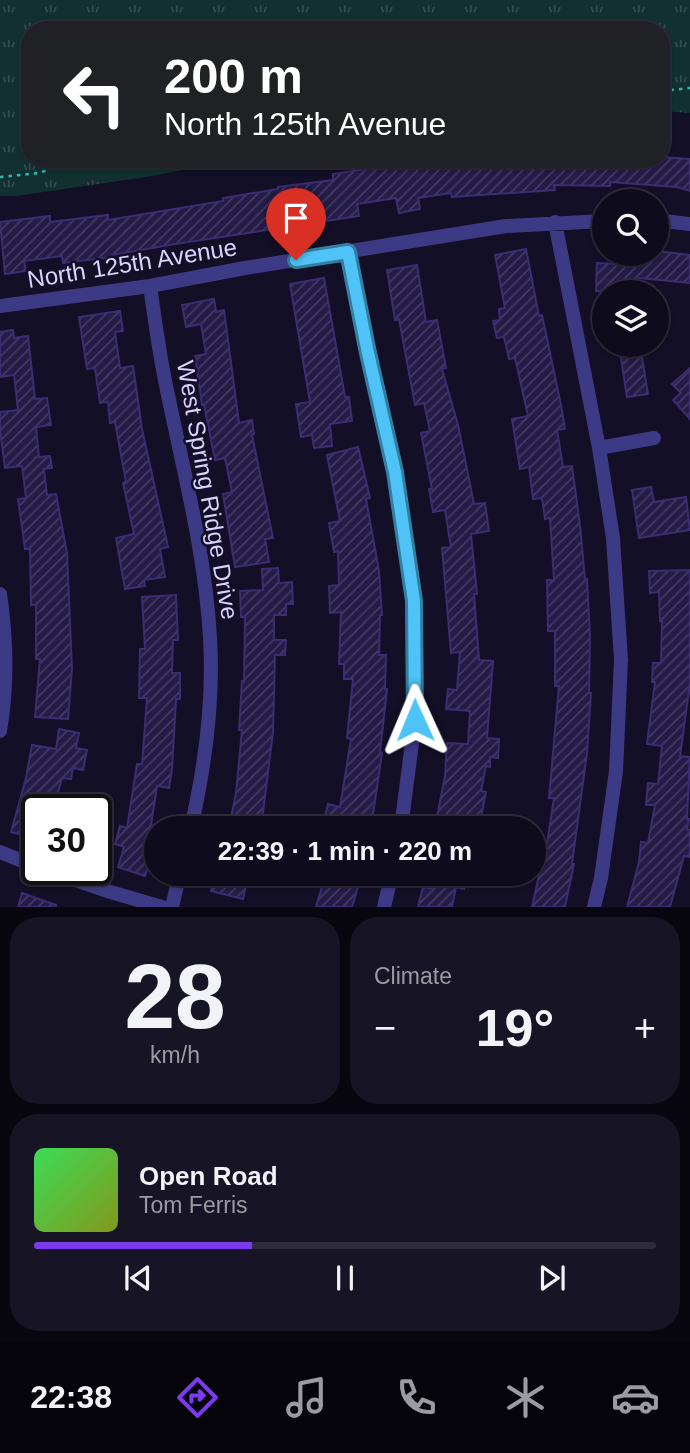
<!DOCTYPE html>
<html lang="en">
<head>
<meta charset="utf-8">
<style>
	body { margin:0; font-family:Helvetica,sans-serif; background:#171425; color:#f1f3f6; height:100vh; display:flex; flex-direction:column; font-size:26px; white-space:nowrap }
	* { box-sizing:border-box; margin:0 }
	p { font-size:23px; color:#9b9ba3 }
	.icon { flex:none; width:38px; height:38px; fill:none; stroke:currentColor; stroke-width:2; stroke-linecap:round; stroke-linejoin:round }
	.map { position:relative; height:907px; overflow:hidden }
	.side { display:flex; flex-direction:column; gap:10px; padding:10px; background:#08060f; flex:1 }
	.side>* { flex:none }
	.banner { position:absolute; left:21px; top:21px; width:649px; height:147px; border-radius:28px; box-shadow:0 2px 5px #0004,0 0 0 2px #2e2b3b; background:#202124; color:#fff; overflow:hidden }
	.buttons { position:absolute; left:592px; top:189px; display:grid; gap:14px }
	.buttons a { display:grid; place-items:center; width:77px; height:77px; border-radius:50%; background:#0e0b1c; box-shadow:0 2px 5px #0004,0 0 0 2px #2e2b3b; font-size:35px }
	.speed { position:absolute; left:21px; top:794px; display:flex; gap:14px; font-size:35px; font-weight:700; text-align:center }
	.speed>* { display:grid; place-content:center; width:91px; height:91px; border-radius:50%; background:#0e0b1c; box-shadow:0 2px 5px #0004,0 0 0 2px #2e2b3b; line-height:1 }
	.speed .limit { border:4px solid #111; border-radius:10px; background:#fff; color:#111 }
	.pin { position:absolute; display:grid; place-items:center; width:60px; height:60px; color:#fff; margin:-72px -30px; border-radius:50% 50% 50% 0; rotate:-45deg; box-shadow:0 0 7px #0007 }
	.pin .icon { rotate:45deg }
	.me { position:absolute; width:77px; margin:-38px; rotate:359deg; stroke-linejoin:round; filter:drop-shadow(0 0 5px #0008) }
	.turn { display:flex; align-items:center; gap:24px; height:147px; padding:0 28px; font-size:32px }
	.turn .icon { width:91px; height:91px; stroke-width:2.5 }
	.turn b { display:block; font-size:49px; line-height:60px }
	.big { font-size:52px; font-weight:600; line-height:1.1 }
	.side .tile { flex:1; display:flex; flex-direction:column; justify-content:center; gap:10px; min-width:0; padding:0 24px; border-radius:28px; background:#171425 }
	.side .dial { align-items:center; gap:0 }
	.dial b { font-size:91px; line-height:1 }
	.song { display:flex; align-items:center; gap:21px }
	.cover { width:84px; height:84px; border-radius:10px; background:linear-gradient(135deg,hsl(130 70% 55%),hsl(70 70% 35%)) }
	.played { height:7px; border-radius:4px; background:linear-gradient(90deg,#7c3aed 35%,#2e2b3b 35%) }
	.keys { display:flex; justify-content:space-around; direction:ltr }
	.heat { display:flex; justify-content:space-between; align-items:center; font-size:38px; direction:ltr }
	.side .tiles { flex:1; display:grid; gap:10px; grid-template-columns:1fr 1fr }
	.tile:last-child { grid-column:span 2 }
	.trip { position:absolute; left:144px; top:816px; width:402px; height:70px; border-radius:35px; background:#0e0b1c; box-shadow:0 2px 5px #0004,0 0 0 2px #2e2b3b; font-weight:600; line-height:70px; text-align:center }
	.dock { display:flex; height:112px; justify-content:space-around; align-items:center; background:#06040b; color:#9b9ba3 }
	.dock .icon { width:49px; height:49px }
	.dock .on { color:#7c3aed }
	.dock b { font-size:32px; color:#f1f3f6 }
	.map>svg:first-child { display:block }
</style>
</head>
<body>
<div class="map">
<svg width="690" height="907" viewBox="0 0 690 907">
	<defs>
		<pattern id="grass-tufts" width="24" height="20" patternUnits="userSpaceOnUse" patternTransform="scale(1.75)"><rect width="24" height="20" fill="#12302f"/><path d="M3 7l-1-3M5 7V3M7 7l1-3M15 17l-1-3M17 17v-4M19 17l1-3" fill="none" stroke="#344d4e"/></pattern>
		<pattern id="building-hatch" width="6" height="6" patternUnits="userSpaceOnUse" patternTransform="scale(1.75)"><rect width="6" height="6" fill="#241b47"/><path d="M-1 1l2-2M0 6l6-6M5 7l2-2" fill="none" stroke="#433b63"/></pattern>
	</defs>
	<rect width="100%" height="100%" fill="#130f26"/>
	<!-- grass -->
	<path fill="url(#grass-tufts)" d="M0 0H690V113L662 111V30H30V159H239L146 177 16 196H0Z"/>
	<!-- building -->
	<path fill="url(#building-hatch)" stroke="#3b2d73" stroke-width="2" d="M662 157 690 159V191L677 187 610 182V186L554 185 555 190 452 197 451 193 418 198 420 209 399 213 396 198 357 204 359 216 175 244 112 255 113 257 63 263 62 256 24 261 26 271 5 274 0 222 50 216V222L108 215V220L223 201V198L278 189V187L333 180V174L391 165 390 163 412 159H662Z
		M526 249 539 316 542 315 561 405 565 429 557 430 563 467 572 466 580 525 585 579H587L590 636 589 693H591L587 753 572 864H574L565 907H532L543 857H545L554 798H549L559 686H555V631H548L547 580H554L550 518 545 519 542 498 533 499 529 467 520 469 512 419 528 416 515 358 509 359 504 337 497 338 493 321 500 320 499 309 505 308 495 255Z
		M656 251 690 255V283L639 278V292L596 291 597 263 620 264V254H656Z
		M417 265 426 322 437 320 446 368 442 369 458 425 474 504 485 503 489 531 471 534 477 594H474L479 660 493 661 487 738 499 739 498 758 490 757V767L486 766 481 791 486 792 479 828 436 822 445 776 447 743 468 744 470 711 446 709 448 689 457 690 460 652 451 653 442 548 451 547 445 510 433 512 429 489H432L421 433 430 431 424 403 415 405 399 319 395 320 387 270Z
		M324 278 345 397H349L352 421 330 424 332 446 314 448 312 435 301 437 296 404 310 402 290 284Z
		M214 299 216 312 224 310 239 423 252 420 254 434 252 435 273 538 265 539 269 562 235 567 223 494 232 492 225 458 215 460 204 405H202L195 356 206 354 201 324 186 327 182 305Z
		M120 311 123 331 115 332 120 368 133 366 142 429 168 547 160 549 165 577 144 580 145 586 125 589 116 538 134 534 123 483 126 482 115 422 110 423 108 402 100 403 95 368 87 369 79 317Z
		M13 330 14 338 28 336 35 399 47 398 51 425 36 427 39 457 50 456 52 468 44 469 47 495 56 494 67 553 72 669 68 719 35 717 40 659H36V605H31L30 549H25L18 499 26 498 22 466 5 468 0 430V412L18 410 14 375 0 377V332Z
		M619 345H640L648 394 627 397Z
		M690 368V419L673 400 681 393 672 384Z
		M358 447 370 498 366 499 379 571 382 615H380L379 655H386L385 689H387L380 752 382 753 371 828H322L328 804 340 807 351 739 347 738 353 679H344V664H339L341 612 330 613 329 586 339 585 338 551 334 552 329 523 340 521 327 455Z
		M651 487 654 502 686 497 690 530 639 538 632 490Z
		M278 568 279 583 292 582 293 604H286V615H274V640H286L285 655H275L273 732 261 828H229L236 793 242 730H239L242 681 244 682 245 617H241L240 591 263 590 262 569Z
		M690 570V683L680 756 690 757 687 819H689L687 829 690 830V857L684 856 670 907H627L639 862 641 842 648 843 655 805H646L648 783 658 784 662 746 647 744 655 682H652L653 663H661L662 621H660L659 592 650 593 649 571Z
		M176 595 178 640H173L172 673H180V699H176L172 769 169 788 157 786 151 825 156 826V841L145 876 118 867 124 847 115 844 120 826 127 828 137 764H142L147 698H139L140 649H145L142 597Z
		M59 729 79 733 76 748 87 750 83 770 73 768 71 779 62 778 53 810H37V839L11 832 26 778 32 745 56 749Z
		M215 873H249L243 899 211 891Z
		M326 873H351L361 876 352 907H316Z
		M436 873H468L464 889 456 887 452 907H418L423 887 433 889Z
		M22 893 56 905V907H18Z"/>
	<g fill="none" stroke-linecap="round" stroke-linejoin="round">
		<!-- path -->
		<path stroke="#2fb8b0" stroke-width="2.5" stroke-dasharray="3.5 5" stroke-linecap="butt" d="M662 91 690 88
			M0 177 39 173 80 159"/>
		<!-- street -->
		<path stroke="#3d3a85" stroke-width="14" d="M656 220 690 224
			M555 222 599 448 613 538 621 660 616 771 601 878 594 907
			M348 252 395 472 414 601 415 720 401 828
			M150 286C154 314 158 343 163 370 180 459 205 547 210 638 214 701 205 766 191 828
			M0 306 150 286 245 268 506 226 604 221
			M599 448 654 438
			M0 594C7 641 8 684 0 731
			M0 852 37 867
			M46 870 107 891 162 907
			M172 907 180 873
			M384 907 392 873"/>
	</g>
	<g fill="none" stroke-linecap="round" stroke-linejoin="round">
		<defs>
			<path id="route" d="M296 260 348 252 368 353 395 472 414 601 415 720"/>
		</defs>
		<!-- route casing -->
		<use href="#route" stroke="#337fa1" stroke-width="18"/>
		<!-- route -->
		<use href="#route" stroke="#4fc3f7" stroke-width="12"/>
	</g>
	<g text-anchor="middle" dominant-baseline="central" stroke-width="5" stroke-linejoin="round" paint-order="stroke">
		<!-- street labels -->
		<g font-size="24" fill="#d9d4ff" stroke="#130f26">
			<text transform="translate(132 263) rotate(-9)">North 125th Avenue</text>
			<text transform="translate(208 490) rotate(80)">West Spring Ridge Drive</text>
		</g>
	</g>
</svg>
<div class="buttons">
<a><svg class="icon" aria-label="search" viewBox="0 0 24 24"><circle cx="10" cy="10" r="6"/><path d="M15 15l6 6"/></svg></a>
<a><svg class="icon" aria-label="layers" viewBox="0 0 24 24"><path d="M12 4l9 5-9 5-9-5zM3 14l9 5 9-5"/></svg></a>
</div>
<div class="speed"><div class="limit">30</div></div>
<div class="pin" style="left:296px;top:260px;background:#d93025"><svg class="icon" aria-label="arrive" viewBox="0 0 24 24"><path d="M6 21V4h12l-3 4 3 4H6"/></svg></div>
<svg class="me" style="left:415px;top:720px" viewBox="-20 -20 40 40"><path d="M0-17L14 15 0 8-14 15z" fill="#4fc3f7" stroke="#fff" stroke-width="4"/></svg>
<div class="trip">22:39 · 1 min · 220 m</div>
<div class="banner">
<div class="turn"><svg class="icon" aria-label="left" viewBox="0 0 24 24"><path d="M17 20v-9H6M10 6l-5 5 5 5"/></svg><div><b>200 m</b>North 125th Avenue</div></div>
</div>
</div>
<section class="side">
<div class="tiles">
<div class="tile dial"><b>28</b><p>km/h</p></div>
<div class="tile"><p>Climate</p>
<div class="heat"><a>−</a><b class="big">19°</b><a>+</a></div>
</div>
<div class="tile">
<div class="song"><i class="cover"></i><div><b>Open Road</b><p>Tom Ferris</p></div></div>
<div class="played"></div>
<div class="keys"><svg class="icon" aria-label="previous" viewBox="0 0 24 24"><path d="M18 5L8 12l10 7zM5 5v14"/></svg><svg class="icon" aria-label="pause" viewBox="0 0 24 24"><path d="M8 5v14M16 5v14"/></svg><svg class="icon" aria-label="next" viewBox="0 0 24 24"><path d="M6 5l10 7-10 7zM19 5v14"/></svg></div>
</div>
</div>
</section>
<nav class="dock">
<b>22:38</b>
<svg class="icon on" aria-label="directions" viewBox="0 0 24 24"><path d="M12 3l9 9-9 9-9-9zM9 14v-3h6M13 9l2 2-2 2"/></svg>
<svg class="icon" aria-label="music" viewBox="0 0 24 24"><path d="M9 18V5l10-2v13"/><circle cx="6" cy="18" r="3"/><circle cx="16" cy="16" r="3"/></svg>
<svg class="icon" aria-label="phone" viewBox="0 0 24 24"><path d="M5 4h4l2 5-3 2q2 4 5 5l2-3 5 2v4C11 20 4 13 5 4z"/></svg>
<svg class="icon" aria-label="climate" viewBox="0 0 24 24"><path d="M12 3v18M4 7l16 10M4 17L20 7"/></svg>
<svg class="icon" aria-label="car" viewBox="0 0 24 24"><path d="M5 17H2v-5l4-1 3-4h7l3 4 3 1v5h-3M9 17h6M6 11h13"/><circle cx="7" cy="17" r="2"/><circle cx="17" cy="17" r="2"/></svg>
</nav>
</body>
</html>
